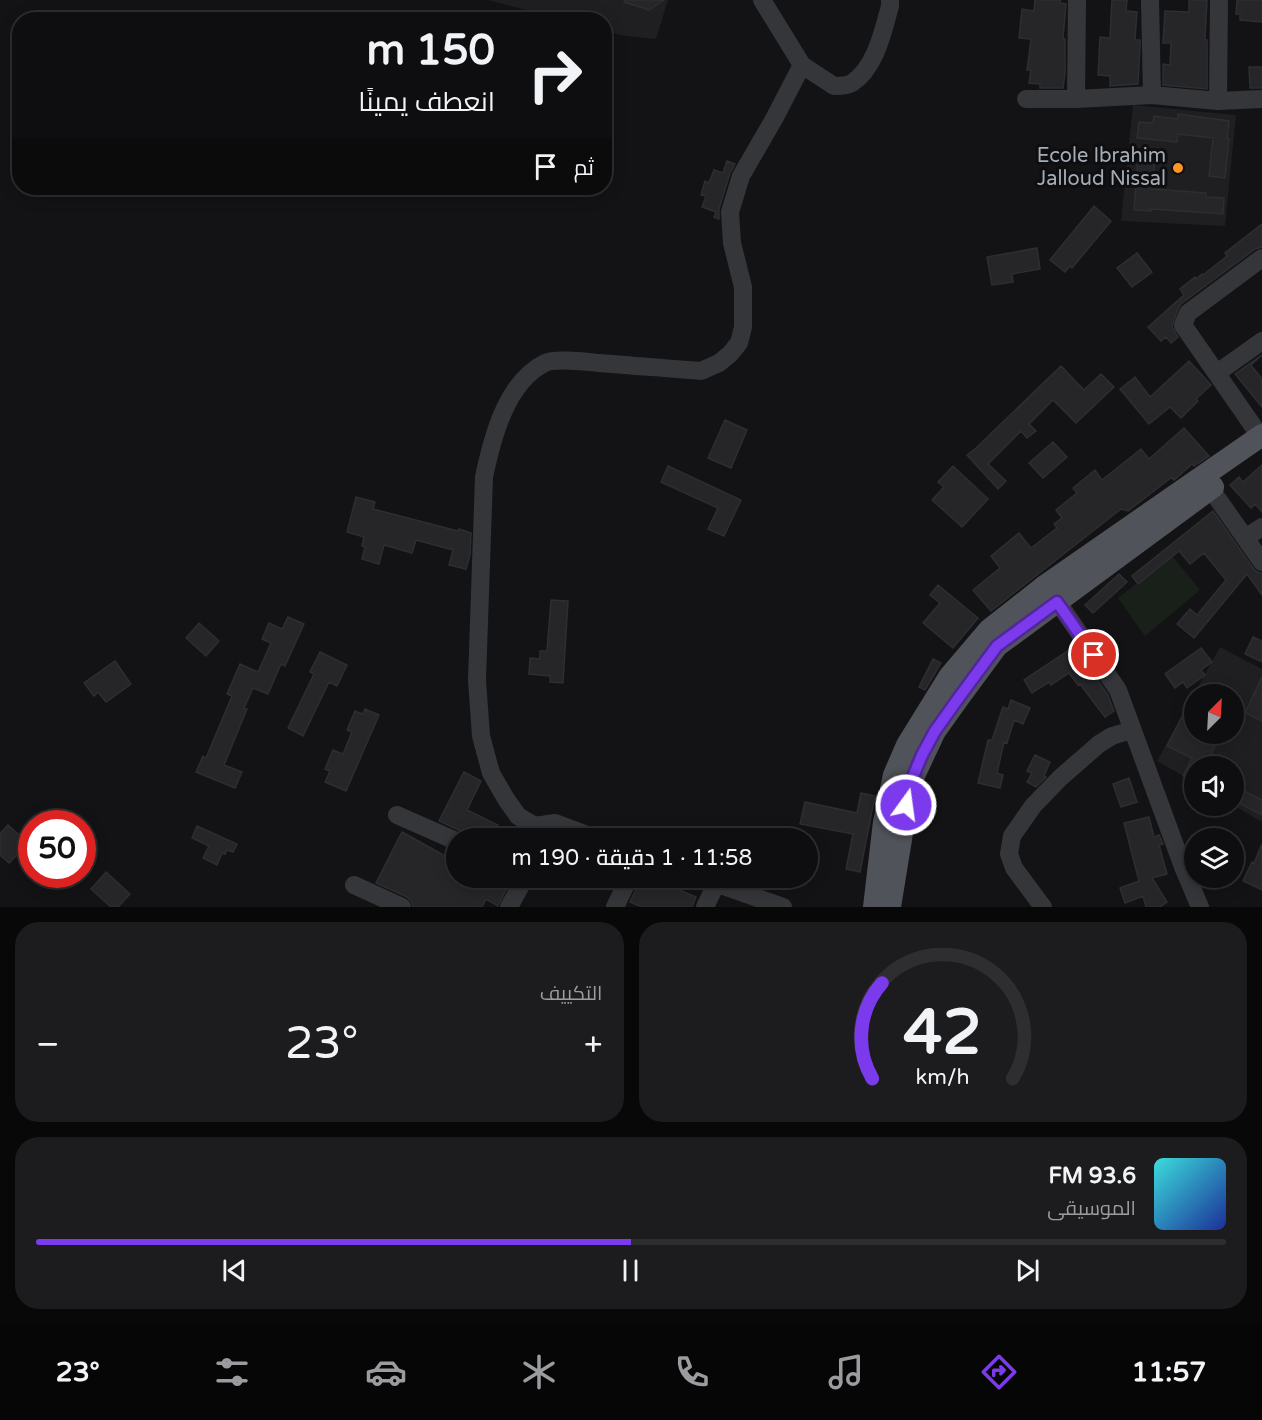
<!DOCTYPE html>
<html lang="ar">
<head>
<meta charset="utf-8">
<style>
	body { margin:0; font-family:"Varela Round",Cairo,sans-serif; background:#1c1c1e; color:#f1f3f6; direction:rtl; height:100vh; display:flex; flex-direction:column; font-size:22px; white-space:nowrap }
	* { box-sizing:border-box; margin:0 }
	p { font-size:20px; color:#9b9c9f }
	.icon { flex:none; width:33px; height:33px; fill:none; stroke:currentColor; stroke-width:2; stroke-linecap:round; stroke-linejoin:round }
	.map { position:relative; height:907px; overflow:hidden; direction:ltr }
	.panel { display:flex; flex-direction:column; gap:15px; padding:15px; background:#080809; flex:1 }
	.panel>* { flex:none }
	.top-card { position:absolute; left:12px; top:12px; width:600px; height:183px; border-radius:24px; box-shadow:0 3px 15px #0003,0 0 0 2px #2e2e30; direction:rtl; background:#0e0e10; color:#f1f3f6; overflow:hidden }
	.needle { width:39px; rotate:24deg }
	.controls { position:absolute; left:1184px; top:684px; display:grid; gap:12px }
	.controls a { display:grid; place-items:center; width:60px; height:60px; border-radius:50%; background:#0e0e10; box-shadow:0 3px 15px #0003,0 0 0 2px #2e2e30; font-size:30px }
	.speed { position:absolute; left:18px; top:810px; display:flex; gap:12px; font-size:30px; font-weight:700; text-align:center }
	.speed>* { display:grid; place-content:center; width:78px; height:78px; border-radius:50%; background:#0e0e10; box-shadow:0 3px 15px #0003,0 0 0 2px #2e2e30; line-height:1 }
	.speed .limit { border:9px solid #d22; background:#fff; color:#111 }
	.pin { position:absolute; display:grid; place-items:center; width:51px; height:51px; color:#fff; margin:-26px; border:3px solid #fff; border-radius:50%; box-shadow:0 2px 6px #0007 }
	.me { position:absolute; width:66px; margin:-33px; rotate:14deg; stroke-linejoin:round; filter:drop-shadow(0 0 4px #0008) }
	.turn { display:flex; align-items:center; gap:21px; height:126px; padding:0 18px; font-size:27px }
	.turn .icon { width:78px; height:78px; stroke-width:2.5 }
	.turn b { display:block; font-size:42px; line-height:51px }
	.then { display:flex; align-items:center; height:57px; padding:0 18px; background:#0003; gap:12px; font-size:22px }
	.big { font-size:45px; font-weight:600; line-height:1.1 }
	.panel .tile { flex:1; display:flex; flex-direction:column; justify-content:center; gap:9px; min-width:0; padding:0 21px; border-radius:24px; background:#1c1c1e }
	.panel .dial { align-items:center; gap:0 }
	.dial svg { height:156px; overflow:visible; fill:none; stroke:#2e2e30; stroke-width:7; stroke-linecap:round; text-anchor:middle }
	.dial text { fill:#f1f3f6; stroke:none }
	.song { display:flex; align-items:center; gap:18px }
	.cover { width:72px; height:72px; border-radius:9px; background:linear-gradient(135deg,hsl(180 70% 55%),hsl(230 70% 35%)) }
	.played { height:6px; border-radius:3px; background:linear-gradient(90deg,#7c3aed 50%,#2e2e30 50%) }
	.keys { display:flex; justify-content:space-around; direction:ltr }
	.heat { display:flex; justify-content:space-between; align-items:center; font-size:33px; direction:ltr }
	.panel .tiles { flex:1; display:grid; gap:15px; grid-template-columns:1fr 1fr }
	.tile:last-child { grid-column:span 2 }
	.trip { position:absolute; left:446px; top:828px; width:372px; height:60px; border-radius:30px; background:#0e0e10; box-shadow:0 3px 15px #0003,0 0 0 2px #2e2e30; font-weight:600; line-height:60px; text-align:center; direction:rtl }
	.menu { display:flex; height:96px; justify-content:space-around; align-items:center; background:#060606; color:#9b9c9f }
	.menu .icon { width:42px; height:42px }
	.menu .active { color:#7c3aed }
	.menu b { font-size:27px; color:#f1f3f6 }
	.map>svg:first-child { display:block }
</style>
</head>
<body>
<div class="map">
<svg width="1262" height="907" viewBox="0 0 1262 907">
	<rect width="100%" height="100%" fill="#131315"/>
	<!-- built -->
	<path fill="#1f1f22" fill-rule="evenodd" d="M488 0H668L656 39 625 36 605 31 604 20 561 19Z
		M1133 105 1236 115 1225 226 1121 221Z
		M1220 647 1262 669V822L1233 805V766H1194V782L1157 761ZM1194 694H1233V734H1194Z"/>
	<!-- green -->
	<path fill="#192019" d="M1172 556 1200 590 1145 636 1118 598Z"/>
	<!-- building -->
	<path fill="#262629" stroke="#2d2e31" stroke-width="1.5" d="M625 0H664L649 10 624 2Z
		M1035 0H1060V3L1066 4 1063 38 1065 39V73L1063 88H1040V84L1029 83 1031 70H1027L1031 39 1019 38 1022 9 1034 11Z
		M1112 0H1127L1126 11 1137 12 1135 40H1140V46L1138 84 1110 86V76L1098 75 1100 37 1110 38Z
		M1189 0H1207L1205 40H1207V89L1163 85V64L1170 65 1171 43H1163L1165 11 1189 12Z
		M1237 0H1262V22L1240 20V14H1236Z
		M1249 67H1262V88H1250Z
		M1178 114 1229 121 1227 138 1229 139 1225 178 1209 176 1213 138 1178 134 1177 142 1137 138 1139 122 1153 123 1154 116 1178 119Z
		M1138 157 1155 159 1152 189 1206 193V197L1224 198 1223 214 1151 209V211L1134 210Z
		M727 161 735 164 730 173 719 209V219L714 217 716 212 702 207 706 196 701 195 705 181 709 183 714 170 723 173Z
		M1094 206 1111 221 1072 268 1070 266 1065 272 1050 260Z
		M1262 224V247L1255 249 1181 304 1178 309 1172 326 1178 337 1171 343 1166 337 1161 341 1148 327 1184 295 1180 289 1195 277 1196 279 1202 274 1203 275 1227 256 1225 253Z
		M1037 248 1040 269 1012 274 1013 282 992 285 987 257Z
		M1137 253 1152 272 1132 287 1117 268Z
		M1262 355 1251 365 1262 379V407L1235 374Z
		M1189 361 1211 385 1196 399 1198 401 1181 418 1170 407 1149 424 1120 389 1135 377 1150 397Z
		M1061 366 1084 390 1101 374 1114 387 1076 423 1053 400 1029 424 1036 431 1027 438 1021 431 988 464 1006 481 998 489 967 455 976 448Z
		M725 420 747 430 731 468 708 458Z
		M1184 428 1209 456 1194 466 1192 464 1174 480 1172 477 1128 511 1121 509 991 611 973 590 1000 568 991 556 1019 533 1031 548 1057 528 1054 524 1062 518 1056 510 1077 493 1073 488 1095 470 1102 480 1141 449 1149 459Z
		M1053 442 1067 457 1043 478 1029 463Z
		M1262 465V512L1255 504 1251 508 1230 485 1239 477 1243 482Z
		M668 466 741 500 724 536 708 529 718 508 661 482Z
		M953 466 988 499 962 527 932 500 944 487 938 482Z
		M356 497 375 502 373 509 458 531 459 529 471 533 470 555 466 569 449 565 453 550 416 540 412 553 384 545 379 564 362 559 365 547 362 546 364 537 347 532Z
		M1213 511 1253 568 1257 572 1262 573V595L1247 574 1194 638 1177 624 1190 609 1197 615 1226 580 1204 553 1190 564 1179 551 1138 584 1132 576Z
		M1119 574 1127 582 1093 613 1085 605Z
		M938 585 978 618 953 648 923 623 940 603 930 595Z
		M551 600 568 601 563 683 550 682V676L529 674 530 658 540 659V651H547Z
		M288 617 304 624 285 666 281 664 268 694 253 688 244 708 247 709 224 765 242 772 235 788 196 772 203 756 206 758 232 696 227 694 240 664 258 672 271 643 262 639 269 623 282 629Z
		M199 623 219 641 206 656 186 638Z
		M1253 637 1262 641V662L1245 654Z
		M1072 648 1079 659 1082 657 1108 695 1114 711 1105 717 1080 684 1078 685 1069 673 1051 685 1049 682 1032 693 1024 680Z
		M1201 648 1212 662 1201 670 1205 675 1187 688 1183 682 1175 688 1165 674Z
		M320 652 347 665 337 686 329 682 303 736 288 728 314 674 310 672Z
		M933 659 941 663 925 690 919 687Z
		M115 661 131 684 106 702 98 692 94 696 84 683Z
		M1262 677V721L1245 713Z
		M1194 693V734H1221L1205 766H1194V781L1183 776 1192 758 1167 746Z
		M1011 700 1030 708 1023 724 1014 720 1007 743 1004 742 997 773 1003 775 1000 788 978 783 988 740H992L1003 707 1008 709Z
		M365 709 379 715 346 791 325 782 330 771 325 769 333 750 343 754 352 732 347 730 355 711 363 714Z
		M1035 755 1050 762 1044 776 1046 777 1036 787 1027 782 1032 773 1027 771Z
		M464 772 481 781 467 810 498 825 491 838H467L465 834 461 831 439 821Z
		M1129 778 1137 802 1121 807 1113 784Z
		M1233 785 1262 800V815L1233 800Z
		M861 793 875 796 860 872 846 869 853 834 800 824 805 802 857 813Z
		M1149 817 1154 837 1159 835 1163 844 1159 845 1167 874 1152 878 1167 902 1160 907H1146L1143 896 1125 903 1120 888 1139 881 1124 823Z
		M8 825 28 843 9 863 0 855V834Z
		M197 826 237 844 233 852 227 850 225 854 222 853 217 865 203 858 209 846 192 838Z
		M402 832 456 862V878H487L507 888 498 906 486 899 482 907H413L411 901 407 897 376 883Z
		M1262 844V890L1243 881 1252 862 1254 863Z
		M106 872 130 894 118 907H111L91 889Z
		M641 878H650L696 897 692 907H642L630 902Z"/>
	<g fill="none" stroke-linecap="round" stroke-linejoin="round">
		<!-- minor -->
		<path stroke="#34363a" stroke-width="18" d="M762 0 802 65 834 86C839 86 847 86 852 83 876 67 883 31 890 6V0
			M1150 0 1152 95
			M1026 99H1076L1152 95 1218 101 1262 99
			M1076 99 1077 0
			M1218 101 1219 0
			M1217 373 1262 341
			M1260 436 1183 325 1188 313 1262 258
			M1203 478 1262 562
			M1245 538 1262 527
			M1051 592 1118 690 1183 867 1200 907
			M397 815 456 841
			M555 823 535 826 518 816 506 799 491 773 481 736 477 680 484 477C492 439 506 382 545 363 555 358 587 362 600 363 633 366 667 368 701 371L719 363 730 354 739 343 743 327V287L732 243 730 212 741 176 774 119 802 65
			M546 838 555 823 595 838
			M701 878 783 907
			M354 885 402 907
			M509 907 525 878
			M615 907 629 878
			M705 907 716 884
			M1043 907 1014 868 1009 854 1012 836 1033 806 1060 778 1099 744 1112 736 1132 730"/>
		<!-- major -->
		<path stroke="#505359" stroke-width="22" d="M874 907 884 822 894 775 907 745 949 677 989 630 1046 585 1262 435
			M890 907 910 784 935 731 960 696 997 646 1213 487"/>
	</g>
	<g fill="none" stroke-linecap="round" stroke-linejoin="round">
		<defs>
			<path id="route" d="M906 805 910 784 922 755 935 731 960 696 997 646 1057 602 1094 655"/>
		</defs>
		<!-- route casing -->
		<use href="#route" stroke="#51269a" stroke-width="15"/>
		<!-- route -->
		<use href="#route" stroke="#7c3aed" stroke-width="10"/>
	</g>
	<!-- markers -->
	<circle fill="#fa9626" stroke="#0e0e10" stroke-width="2" cx="1178" cy="168" r="6"/>
	<g text-anchor="middle" dominant-baseline="central" stroke-width="6" stroke-linejoin="round" paint-order="stroke">
		<!-- poi labels -->
		<g font-size="20" fill="#a4acb6" stroke="#0e0e10" text-anchor="end">
			<text x="1166" y="156">Ecole Ibrahim<tspan x="1166" dy="23">Jalloud Nissal</tspan></text>
		</g>
	</g>
</svg>
<div class="controls">
<a><svg class="needle" viewBox="-14 -14 28 28"><path d="M0-13l5 13h-10z" fill="#e53935"/><path d="M0 13l5-13h-10z" fill="#9b9c9f"/></svg></a>
<a><svg class="icon" aria-label="sound" viewBox="0 0 24 24"><path d="M4 9h4l5-4v14l-5-4H4zM17 9q2 3 0 6"/></svg></a>
<a><svg class="icon" aria-label="layers" viewBox="0 0 24 24"><path d="M12 4l9 5-9 5-9-5zM3 14l9 5 9-5"/></svg></a>
</div>
<div class="speed"><div class="limit">50</div></div>
<div class="pin" style="left:1094px;top:655px;background:#d93025"><svg class="icon" aria-label="arrive" viewBox="0 0 24 24"><path d="M6 21V4h12l-3 4 3 4H6"/></svg></div>
<svg class="me" style="left:906px;top:805px" viewBox="-20 -20 40 40"><circle r="17" fill="#7c3aed" stroke="#fff" stroke-width="3"/><path d="M0-11L8 9 0 5-8 9z" fill="#fff"/></svg>
<div class="trip">11:58 · 1 دقيقة · 190 m</div>
<div class="top-card">
<div class="turn"><svg class="icon" aria-label="right" viewBox="0 0 24 24"><path d="M7 20v-9h11M14 6l5 5-5 5"/></svg><div><b>150 m</b>انعطف يمينًا</div></div>
<div class="then">ثم<svg class="icon" aria-label="arrive" viewBox="0 0 24 24"><path d="M6 21V4h12l-3 4 3 4H6"/></svg></div>
</div>
</div>
<section class="panel">
<div class="tiles">
<div class="tile dial"><svg viewBox="0 0 100 80">
<path d="M14 69A42 42 0 1 1 86 69"/>
<path d="M14 69A42 42 0 0 1 19 20" stroke="#7c3aed"/>
<text x="50" y="56" font-size="32" font-weight="700">42</text>
<text x="50" y="72" font-size="11">km/h</text>
</svg></div>
<div class="tile"><p>التكييف</p>
<div class="heat"><a>−</a><b class="big">23°</b><a>+</a></div>
</div>
<div class="tile">
<div class="song"><i class="cover"></i><div><b>93.6 FM</b><p>الموسيقى</p></div></div>
<div class="played"></div>
<div class="keys"><svg class="icon" aria-label="previous" viewBox="0 0 24 24"><path d="M18 5L8 12l10 7zM5 5v14"/></svg><svg class="icon" aria-label="pause" viewBox="0 0 24 24"><path d="M8 5v14M16 5v14"/></svg><svg class="icon" aria-label="next" viewBox="0 0 24 24"><path d="M6 5l10 7-10 7zM19 5v14"/></svg></div>
</div>
</div>
</section>
<nav class="menu">
<b>11:57</b>
<svg class="icon active" aria-label="directions" viewBox="0 0 24 24"><path d="M12 3l9 9-9 9-9-9zM9 14v-3h6M13 9l2 2-2 2"/></svg>
<svg class="icon" aria-label="music" viewBox="0 0 24 24"><path d="M9 18V5l10-2v13"/><circle cx="6" cy="18" r="3"/><circle cx="16" cy="16" r="3"/></svg>
<svg class="icon" aria-label="phone" viewBox="0 0 24 24"><path d="M5 4h4l2 5-3 2q2 4 5 5l2-3 5 2v4C11 20 4 13 5 4z"/></svg>
<svg class="icon" aria-label="climate" viewBox="0 0 24 24"><path d="M12 3v18M4 7l16 10M4 17L20 7"/></svg>
<svg class="icon" aria-label="car" viewBox="0 0 24 24"><path d="M5 17H2v-5l4-1 3-4h7l3 4 3 1v5h-3M9 17h6M6 11h13"/><circle cx="7" cy="17" r="2"/><circle cx="17" cy="17" r="2"/></svg>
<svg class="icon" aria-label="filters" viewBox="0 0 24 24"><path d="M4 7h16M4 17h16"/><circle cx="9" cy="7" r="2"/><circle cx="15" cy="17" r="2"/></svg>
<b>23°</b>
</nav>
</body>
</html>
